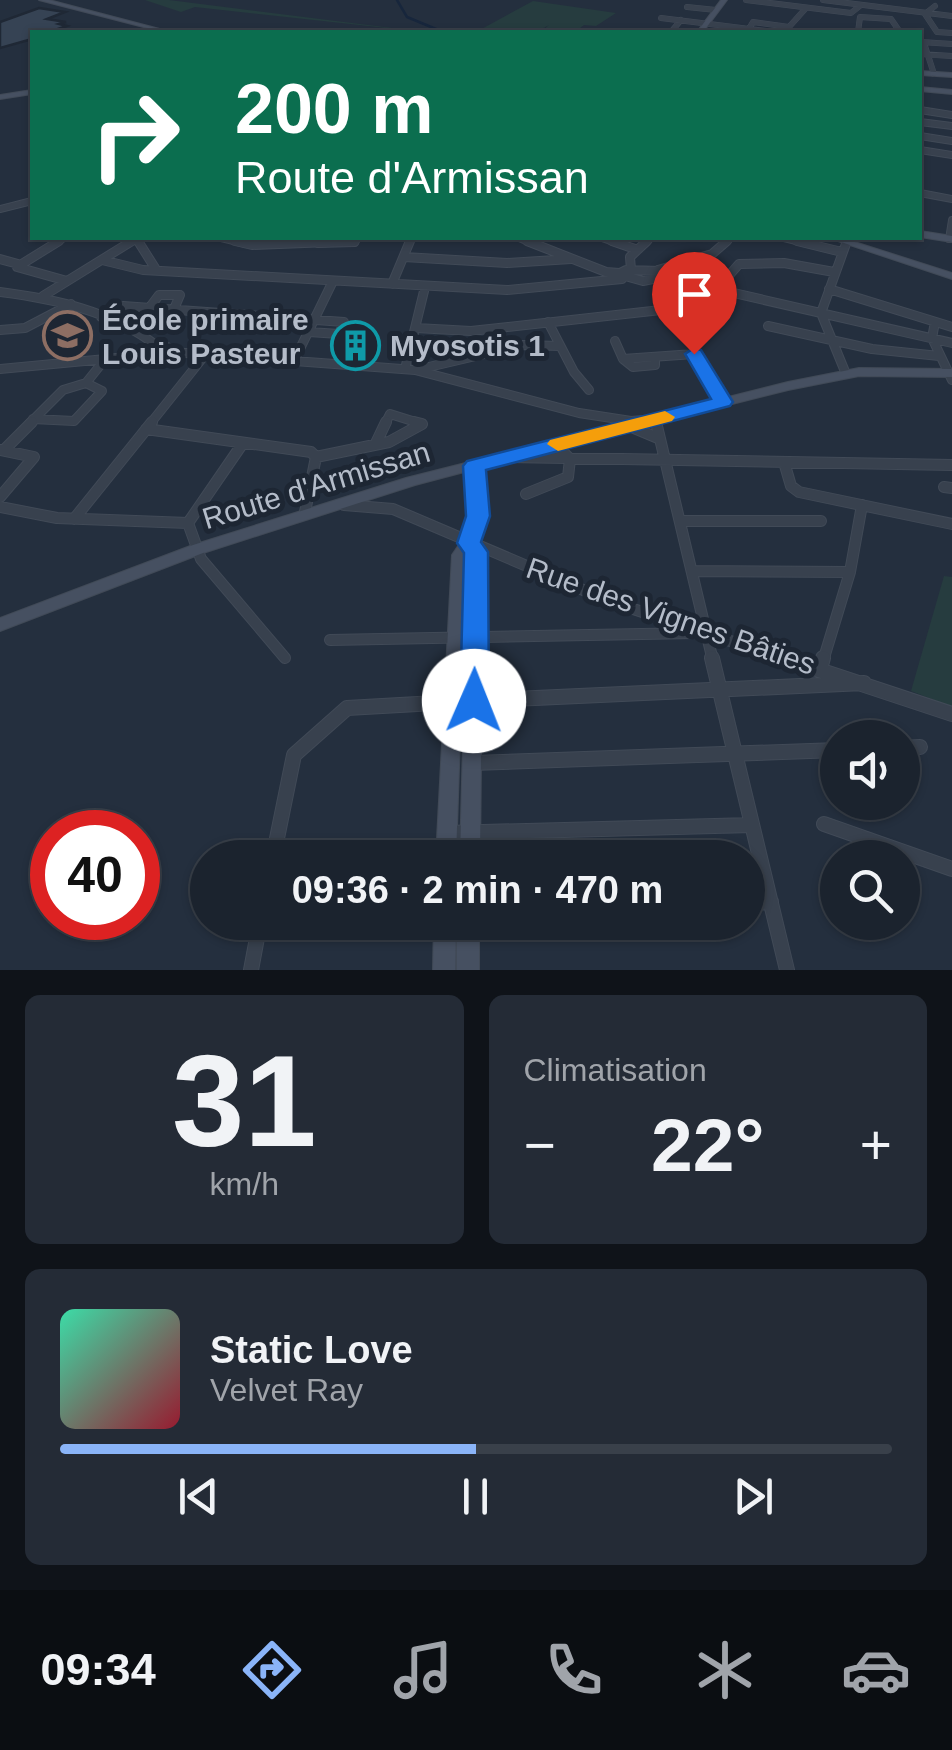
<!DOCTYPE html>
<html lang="fr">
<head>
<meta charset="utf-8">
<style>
	body { margin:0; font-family:Arial,sans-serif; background:#242b36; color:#f1f3f6; height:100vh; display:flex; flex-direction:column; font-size:38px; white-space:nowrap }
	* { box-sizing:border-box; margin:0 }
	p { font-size:32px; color:#a0a4aa }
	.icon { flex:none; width:55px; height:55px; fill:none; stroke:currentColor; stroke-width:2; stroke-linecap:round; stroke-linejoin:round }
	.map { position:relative; height:970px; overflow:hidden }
	.sheet { display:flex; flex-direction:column; gap:25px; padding:25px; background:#0f1319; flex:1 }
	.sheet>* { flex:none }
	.guide { position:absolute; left:30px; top:30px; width:892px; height:210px; border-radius:0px; box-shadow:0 2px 8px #0004,0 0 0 2px #39404a; background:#0b6e4f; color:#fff; overflow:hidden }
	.controls { position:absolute; left:820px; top:720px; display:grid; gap:20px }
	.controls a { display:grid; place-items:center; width:100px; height:100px; border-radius:50%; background:#1b232e; box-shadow:0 2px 8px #0004,0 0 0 2px #39404a; font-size:50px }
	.speed { position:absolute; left:30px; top:810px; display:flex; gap:20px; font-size:50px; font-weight:700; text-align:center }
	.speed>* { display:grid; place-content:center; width:130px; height:130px; border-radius:50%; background:#1b232e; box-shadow:0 2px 8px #0004,0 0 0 2px #39404a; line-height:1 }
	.speed .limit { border:15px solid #d22; background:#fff; color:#111 }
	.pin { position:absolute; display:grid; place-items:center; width:85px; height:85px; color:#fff; margin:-102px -42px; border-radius:50% 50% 50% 0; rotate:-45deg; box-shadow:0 0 10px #0007 }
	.pin .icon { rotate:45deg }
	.me { position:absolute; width:110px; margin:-55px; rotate:1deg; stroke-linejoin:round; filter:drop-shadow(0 0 8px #0008) }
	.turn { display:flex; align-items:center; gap:35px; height:210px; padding:0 40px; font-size:45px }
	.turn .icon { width:130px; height:130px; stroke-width:2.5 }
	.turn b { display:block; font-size:70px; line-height:85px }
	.big { font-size:75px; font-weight:800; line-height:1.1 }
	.sheet .widget { flex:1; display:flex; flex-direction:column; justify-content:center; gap:15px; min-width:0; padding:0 35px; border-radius:15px; background:#242b36 }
	.sheet .dial { align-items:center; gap:0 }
	.dial b { font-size:130px; line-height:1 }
	.song { display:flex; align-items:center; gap:30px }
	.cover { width:120px; height:120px; border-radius:15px; background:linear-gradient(135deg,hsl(160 70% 55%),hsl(350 70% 35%)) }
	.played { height:10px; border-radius:5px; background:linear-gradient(90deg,#8ab4f8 50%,#39404a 50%) }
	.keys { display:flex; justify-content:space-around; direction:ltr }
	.heat { display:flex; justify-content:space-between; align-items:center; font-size:55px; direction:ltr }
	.sheet .tiles { flex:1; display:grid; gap:25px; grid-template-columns:1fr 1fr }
	.widget:last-child { grid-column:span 2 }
	.trip { position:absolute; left:190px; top:840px; width:575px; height:100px; border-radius:50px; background:#1b232e; box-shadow:0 2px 8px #0004,0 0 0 2px #39404a; font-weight:800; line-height:100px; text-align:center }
	.tabs { display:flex; height:160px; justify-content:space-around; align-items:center; background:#0b0e12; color:#a0a4aa }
	.tabs .icon { width:70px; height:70px }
	.tabs .on { color:#8ab4f8 }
	.tabs b { font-size:45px; color:#f1f3f6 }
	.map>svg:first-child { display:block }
</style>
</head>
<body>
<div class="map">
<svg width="952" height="970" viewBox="0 0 952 970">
	<rect width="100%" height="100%" fill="#242f3e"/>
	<!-- green -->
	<path fill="#263c3f" d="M145 0H169L424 32 195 7 181 12Z
		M533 1 616 13 596 26 584 25 575 32 542 31 549 25 537 32H476Z
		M944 576 952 577V707L911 691Z"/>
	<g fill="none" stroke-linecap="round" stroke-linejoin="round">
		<!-- stream -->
		<path stroke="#17263c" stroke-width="2.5" d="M397 0 407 17 436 29"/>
	</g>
	<!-- building -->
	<path fill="#364354" stroke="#1f2835" stroke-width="2.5" d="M39 8 65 12 47 19 66 22 59 24 67 26 49 32H32V39L0 48V22Z"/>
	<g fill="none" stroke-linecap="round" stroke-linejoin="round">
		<defs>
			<path id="street-far4" d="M746 0 851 13 861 5
				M823 0 952 16
				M935 6 925 14 937 32 952 33
				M687 7 716 10
				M661 18 775 32
				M671 32 681 20
				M747 32 753 22 789 27 806 8
				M858 32 860 17 891 19 900 32
				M921 42 952 44
				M924 43 934 74
				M920 54 952 56"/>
			<path id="street-far3" d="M920 110 952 115
				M920 122 952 126
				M920 136 952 141
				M920 150 952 155
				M920 193 952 199
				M0 209 32 201
				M136 238 140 244
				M221 238 246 244
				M488 238H518
				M519 238 534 244
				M602 238 619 244
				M750 238H784L808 244
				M949 239 952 220
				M55 244 64 238
				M128 244 137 238
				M318 244 355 243 356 238
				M409 244 411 238
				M645 244 651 238
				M724 244 731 238
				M846 244 848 238"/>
			<path id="street-far2" d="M59 241 17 267 67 281
				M138 241 155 268
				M235 241 252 245 355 241
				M527 241 606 272 619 273
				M612 241 635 249
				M797 241 842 252
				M404 257 507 263 571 259
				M0 259 18 264
				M102 260 143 270 507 290 622 279
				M626 270 660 271 668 276 643 281 618 274Z
				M631 270 630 257 647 241
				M658 270 712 254 727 241
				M668 278 952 343
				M658 281 723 402
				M392 284 410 241
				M718 288 739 264 784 263 834 272
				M829 289 952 327
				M0 292C55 299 112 311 157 346
				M43 296 132 241
				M150 307 159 295H180L174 309
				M821 313 847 241
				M821 313 846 374
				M101 317 123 306 344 322 339 334 309 332
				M548 322 574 372 589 390
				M935 322 932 338 952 380
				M768 326 872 349 939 356
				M416 328 471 331 670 309
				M0 330 25 328 71 304
				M615 341 623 359
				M164 345 172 350C166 358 157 361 148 355L150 349Z
				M172 352 415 370 579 413 631 421 655 419 656 424
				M655 357V365L633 367 623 359 694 354
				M294 361 333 281
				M0 369 148 355
				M405 369 425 287
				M416 370 522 345 560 346
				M33 419 74 421 102 391 86 383
				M29 424 63 390 86 383 102 363
				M150 424 205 355
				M385 424 390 414 422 424"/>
			<path id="street-far1" d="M656 422 713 661
				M629 426 660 439
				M146 429 311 452 316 457 305 512
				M243 443 188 523 201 559 285 658
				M376 443 386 422
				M4 450 32 422
				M316 457 389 442 422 424 414 422
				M508 457 952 465
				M784 462 791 486 799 492 952 524
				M944 487 952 488
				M526 494 568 477 570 459 556 445
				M0 497 34 457 1 450
				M344 505 393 509 609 601 791 661
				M0 507 57 518 188 523
				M74 519 152 422
				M682 521H821
				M693 571 850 572
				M330 640 696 633
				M823 661 850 572 862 505"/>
			<path id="street" d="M712 658 787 970
				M783 658 952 714
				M820 669 823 658
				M470 701 864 683
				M902 748 920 747
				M472 763 838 750
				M824 824 952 869
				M447 833 752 825
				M273 858 294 755 347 708 453 702
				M871 858 872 841
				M748 903 771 902
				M251 970 260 922"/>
			<path id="secondary" d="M39 0H49L171 32H163Z
				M721 0H727L703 32H697Z
				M920 71 952 73V77L920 75Z
				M920 87 952 90V94L920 91Z
				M32 90V94L0 99V95Z
				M920 231 952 236V242L920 237Z
				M829 238H842L952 273V279Z
				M859 368 952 369V377L859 376 788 390 482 467 483 530 476 541 483 552 480 858H460L468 553 466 556 456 858H436L452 555 469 530 468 471 415 485 203 553 0 631V618L193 545 406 478 788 382Z
				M434 922H456L455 970H433Z
				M457 922H479V970H457Z"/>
		</defs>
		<!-- street-far4 casing -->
		<use href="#street-far4" stroke="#414a57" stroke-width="6"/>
		<!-- street-far3 casing -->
		<use href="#street-far3" stroke="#414a57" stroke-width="8"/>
		<!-- street-far2 casing -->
		<use href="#street-far2" stroke="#414a57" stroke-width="10"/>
		<!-- street-far1 casing -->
		<use href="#street-far1" stroke="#414a57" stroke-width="12"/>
		<!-- street casing -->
		<use href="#street" stroke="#414a57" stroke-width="16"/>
		<!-- secondary casing -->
		<use href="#secondary" stroke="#414a57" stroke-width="2"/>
		<!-- street-far4 -->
		<use href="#street-far4" stroke="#38414e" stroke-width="5"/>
		<!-- street-far3 -->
		<use href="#street-far3" stroke="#38414e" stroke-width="6"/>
		<!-- street-far2 -->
		<use href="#street-far2" stroke="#38414e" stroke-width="8"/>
		<!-- street-far1 -->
		<use href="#street-far1" stroke="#38414e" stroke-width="10"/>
		<!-- street -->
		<use href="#street" stroke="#38414e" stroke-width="14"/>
		<!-- secondary -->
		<use href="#secondary" fill="#465061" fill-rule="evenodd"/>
	</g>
	<!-- route -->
	<path fill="#1a73e8" stroke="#114b97" stroke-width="2.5" d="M694 348 701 350 733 402 730 406 486 470 490 516 481 542 488 552 489 701 484 710 474 713 464 710 460 701 464 553 457 543 466 516 463 466 467 461 711 399 685 354Z"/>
	<!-- slow -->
	<path fill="#f59e0b" d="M665 411 675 417 672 421 558 451 547 444 550 440Z"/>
	<!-- icons -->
	<defs>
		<symbol id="school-ring" viewBox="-11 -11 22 22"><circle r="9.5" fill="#1d2633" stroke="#8d6e63" stroke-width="1.5"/><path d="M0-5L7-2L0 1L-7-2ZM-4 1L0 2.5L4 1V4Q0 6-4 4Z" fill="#8d6e63"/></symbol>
		<symbol id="building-ring" viewBox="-11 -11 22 22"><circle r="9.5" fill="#1d2633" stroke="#0f9aa8" stroke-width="1.5"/><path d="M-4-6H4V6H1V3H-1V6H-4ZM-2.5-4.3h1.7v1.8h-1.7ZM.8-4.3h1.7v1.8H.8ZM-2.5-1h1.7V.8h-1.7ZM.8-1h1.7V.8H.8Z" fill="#0f9aa8"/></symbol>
	</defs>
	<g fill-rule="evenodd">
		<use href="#school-ring" x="40" y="308" width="55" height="55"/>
		<use href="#building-ring" x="328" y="318" width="55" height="55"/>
	</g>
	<g text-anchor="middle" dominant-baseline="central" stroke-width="10" stroke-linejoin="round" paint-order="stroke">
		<!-- poi labels -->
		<g font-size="30" font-weight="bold" fill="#b4bcc9" stroke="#1d2633" text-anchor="start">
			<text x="102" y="319">École primaire<tspan x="102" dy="34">Louis Pasteur</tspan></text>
			<text x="390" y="345">Myosotis 1</text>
		</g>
		<!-- street labels -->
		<g font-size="30" fill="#b4bcc9" stroke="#1d2633">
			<text transform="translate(316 485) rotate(-17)">Route d'Armissan</text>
			<text transform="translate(671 616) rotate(19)">Rue des Vignes Bâties</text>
		</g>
	</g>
</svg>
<div class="controls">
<a><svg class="icon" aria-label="sound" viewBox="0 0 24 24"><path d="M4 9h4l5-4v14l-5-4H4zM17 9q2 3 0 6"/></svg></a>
<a><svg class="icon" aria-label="search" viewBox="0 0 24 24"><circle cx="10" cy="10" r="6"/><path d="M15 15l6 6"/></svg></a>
</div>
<div class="speed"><div class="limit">40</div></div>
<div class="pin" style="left:694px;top:354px;background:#d93025"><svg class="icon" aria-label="arrive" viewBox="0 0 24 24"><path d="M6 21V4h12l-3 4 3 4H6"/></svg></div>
<svg class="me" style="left:474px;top:701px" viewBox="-20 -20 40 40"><circle r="19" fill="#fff"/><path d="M0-13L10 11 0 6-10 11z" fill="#1a73e8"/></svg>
<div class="trip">09:36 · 2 min · 470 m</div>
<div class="guide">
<div class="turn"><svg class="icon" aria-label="right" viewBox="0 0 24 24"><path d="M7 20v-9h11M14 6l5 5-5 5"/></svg><div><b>200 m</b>Route d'Armissan</div></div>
</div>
</div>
<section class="sheet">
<div class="tiles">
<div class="widget dial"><b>31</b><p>km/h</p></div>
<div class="widget"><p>Climatisation</p>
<div class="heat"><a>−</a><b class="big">22°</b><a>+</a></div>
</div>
<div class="widget">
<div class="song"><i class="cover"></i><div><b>Static Love</b><p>Velvet Ray</p></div></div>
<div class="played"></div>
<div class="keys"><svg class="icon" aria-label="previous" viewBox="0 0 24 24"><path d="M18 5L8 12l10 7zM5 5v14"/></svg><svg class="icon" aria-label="pause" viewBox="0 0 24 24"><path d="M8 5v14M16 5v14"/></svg><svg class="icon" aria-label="next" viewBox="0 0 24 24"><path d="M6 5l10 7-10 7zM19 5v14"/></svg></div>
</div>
</div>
</section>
<nav class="tabs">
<b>09:34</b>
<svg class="icon on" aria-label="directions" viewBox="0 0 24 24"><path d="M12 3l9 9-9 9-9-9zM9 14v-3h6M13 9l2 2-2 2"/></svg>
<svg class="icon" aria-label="music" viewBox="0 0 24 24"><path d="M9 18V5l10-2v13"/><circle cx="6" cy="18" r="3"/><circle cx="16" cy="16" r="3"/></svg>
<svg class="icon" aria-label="phone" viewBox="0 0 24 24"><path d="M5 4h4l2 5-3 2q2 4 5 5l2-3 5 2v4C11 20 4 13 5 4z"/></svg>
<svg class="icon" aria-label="climate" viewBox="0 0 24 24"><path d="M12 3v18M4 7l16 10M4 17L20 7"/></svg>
<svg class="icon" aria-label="car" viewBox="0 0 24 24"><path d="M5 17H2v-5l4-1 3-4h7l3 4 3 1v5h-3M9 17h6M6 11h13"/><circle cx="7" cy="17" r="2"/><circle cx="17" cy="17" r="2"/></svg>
</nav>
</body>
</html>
